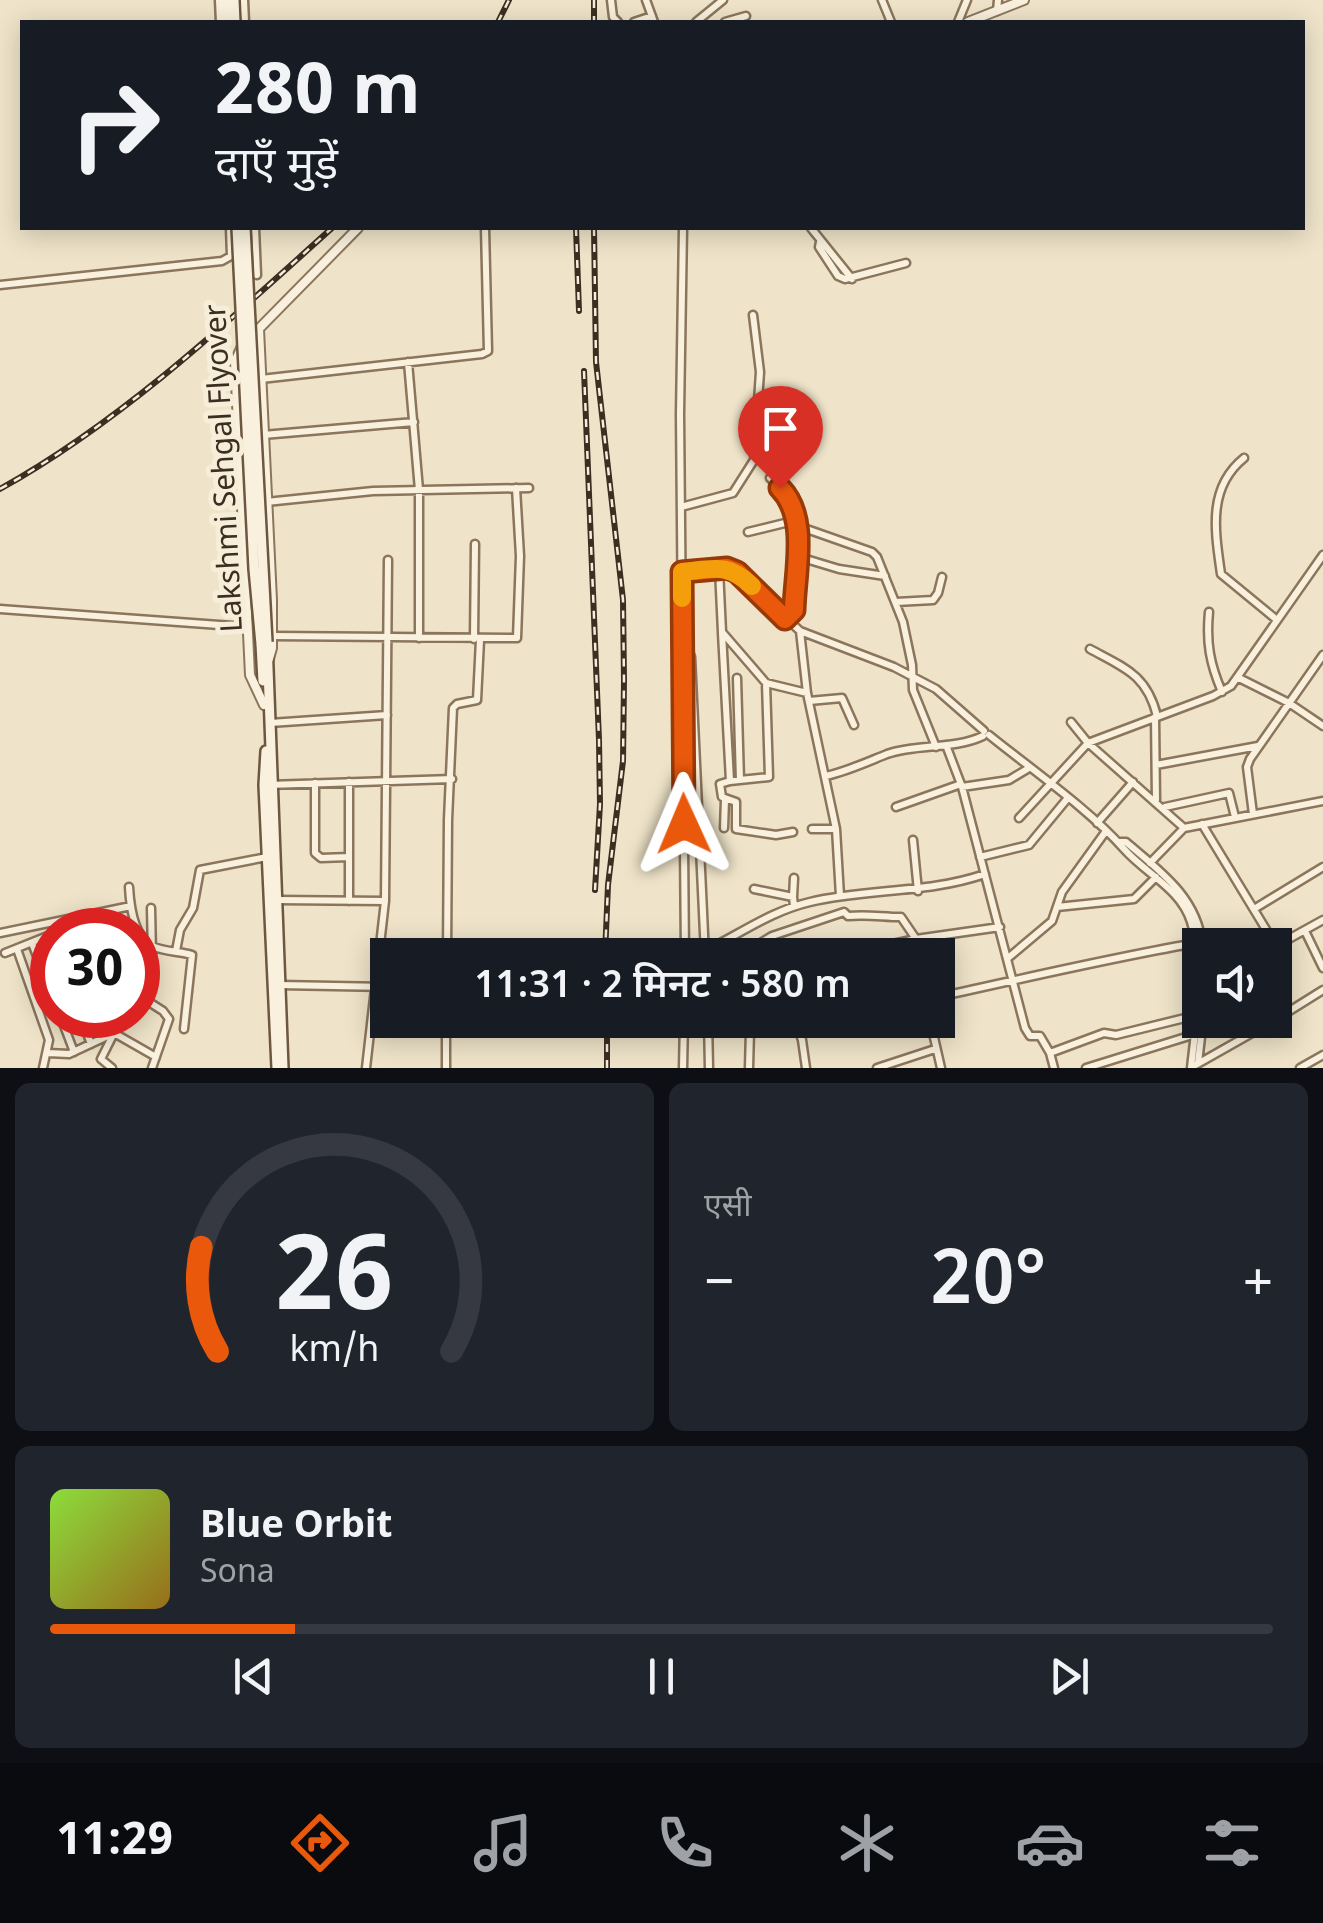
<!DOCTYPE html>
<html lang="hi">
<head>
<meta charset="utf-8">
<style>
	body { margin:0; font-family:Georgia,"Noto Sans Devanagari",serif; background:#20242c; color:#f1f3f6; height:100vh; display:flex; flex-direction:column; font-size:38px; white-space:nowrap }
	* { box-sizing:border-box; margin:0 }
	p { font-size:32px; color:#9ea1a6 }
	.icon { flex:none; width:55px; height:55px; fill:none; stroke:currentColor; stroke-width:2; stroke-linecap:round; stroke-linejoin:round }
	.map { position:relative; height:1068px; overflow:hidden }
	.side { display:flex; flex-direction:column; gap:15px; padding:15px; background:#0d0f14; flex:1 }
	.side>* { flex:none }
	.top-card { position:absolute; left:20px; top:20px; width:1285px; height:210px; border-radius:0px; box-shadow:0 5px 25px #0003; background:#171b24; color:#f1f3f6; overflow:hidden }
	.fabs { position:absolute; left:1182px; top:928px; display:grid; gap:20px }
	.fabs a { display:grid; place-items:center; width:110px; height:110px; border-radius:0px; background:#171b24; box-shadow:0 5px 25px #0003; font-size:50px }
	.speed { position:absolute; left:30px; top:908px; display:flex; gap:20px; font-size:50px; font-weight:700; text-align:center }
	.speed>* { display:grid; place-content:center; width:130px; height:130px; border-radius:50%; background:#171b24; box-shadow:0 5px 25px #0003; line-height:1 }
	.speed .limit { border:15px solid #d22; background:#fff; color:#111 }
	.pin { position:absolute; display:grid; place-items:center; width:85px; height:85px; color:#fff; margin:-102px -42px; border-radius:50% 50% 50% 0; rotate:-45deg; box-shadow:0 0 10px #0007 }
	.pin .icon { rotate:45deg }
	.me { position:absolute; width:110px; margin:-55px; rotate:359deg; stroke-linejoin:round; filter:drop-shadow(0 0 8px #0008) }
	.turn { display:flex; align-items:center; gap:35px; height:210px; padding:0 30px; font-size:45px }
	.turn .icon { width:130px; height:130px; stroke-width:2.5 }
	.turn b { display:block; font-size:70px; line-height:85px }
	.big { font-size:75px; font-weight:600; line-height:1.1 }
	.side .card { flex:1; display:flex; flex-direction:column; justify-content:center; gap:15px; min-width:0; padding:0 35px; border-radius:15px; background:#20242c }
	.side .dial { align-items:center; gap:0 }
	.dial svg { height:260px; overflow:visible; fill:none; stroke:#363941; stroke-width:7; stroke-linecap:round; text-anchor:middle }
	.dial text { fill:#f1f3f6; stroke:none }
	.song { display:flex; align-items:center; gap:30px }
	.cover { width:120px; height:120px; border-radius:15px; background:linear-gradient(135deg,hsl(90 70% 55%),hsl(40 70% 35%)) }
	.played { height:10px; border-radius:5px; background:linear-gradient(90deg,#ea580c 20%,#363941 20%) }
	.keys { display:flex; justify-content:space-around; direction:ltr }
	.heat { display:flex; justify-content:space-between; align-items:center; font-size:55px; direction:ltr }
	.side .tiles { flex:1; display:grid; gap:15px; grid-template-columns:1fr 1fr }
	.card:last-child { grid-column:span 2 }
	.trip { position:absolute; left:370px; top:938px; width:585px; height:100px; border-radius:0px; background:#171b24; box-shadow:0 5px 25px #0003; font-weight:600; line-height:100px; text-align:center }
	.menu { display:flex; height:160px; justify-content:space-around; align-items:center; background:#090b0e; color:#9ea1a6 }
	.menu .icon { width:70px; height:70px }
	.menu .active { color:#ea580c }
	.menu b { font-size:45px; color:#f1f3f6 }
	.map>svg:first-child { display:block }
</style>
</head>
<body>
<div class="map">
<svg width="1323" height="1068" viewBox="0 0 1323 1068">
	<rect width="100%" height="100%" fill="#efe4c9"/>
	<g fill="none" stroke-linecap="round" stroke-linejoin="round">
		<defs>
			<path id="minor" d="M219 0 220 22
				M244 0 245 22
				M611 0 613 17 618 22
				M646 0 654 22
				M882 0 891 22
				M997 11 998 0
				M634 22 652 16
				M696 22 723 0
				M725 22 746 16
				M958 22 967 0
				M255 228 257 275
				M683 228 680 414 685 955
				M811 228 852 279
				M820 242 819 247 838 276 845 279 906 263
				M0 285 222 261 231 256 230 228
				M408 362 419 490V638
				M261 379 482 354 488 351 485 228
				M263 435 414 422
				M1244 458C1207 488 1215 531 1221 574L1277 620
				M770 478 790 498 796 512 798 526 794 610 785 619
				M266 502 373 491 529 488
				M681 507 733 493 754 460 760 372 753 315
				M798 526 872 552 877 557 903 622 912 665 913 690 936 747
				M748 532 797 520
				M796 556 839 569 885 576
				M682 572 719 569
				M896 602 933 600 938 593 942 577
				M0 609 247 627
				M1209 612C1206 643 1210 664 1222 692
				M800 631 807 693 836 829 840 896
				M722 633 730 781 720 784 722 797 736 802V829L776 835 793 832
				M272 636 517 638 520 556 516 488
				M684 638 691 657 705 955
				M474 639 475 544
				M1090 649C1125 668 1147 675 1157 716
				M737 678 740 780
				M1239 678 1289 703 1323 726
				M807 693 766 683 722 632 719 569 737 572 800 631 894 667 936 689 984 731
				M809 701 842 698 854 725
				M1155 717 1156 800
				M1071 722 1088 743 1184 828 1323 801
				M270 723 387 715
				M989 735C1031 769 1090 810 1124 849 1146 874 1181 889 1191 922 1206 968 1196 1021 1191 1068
				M946 745 962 787 1025 1028 1030 1036H1040L1050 1053 1054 1068
				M1156 765 1258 746
				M826 776C848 771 867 762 887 754 918 743 953 750 983 736
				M730 781 769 777 766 683
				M349 782V901
				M315 783V853L321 858 349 857
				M268 785 452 779
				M962 787 1009 780 1029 768
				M896 807 961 784
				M1165 807 1229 793 1235 817
				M1253 814 1247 767 1250 759 1323 655
				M1019 818 1088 743 1213 696 1231 686 1323 555
				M1097 823 1133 782
				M1202 824 1276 946
				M724 828 725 799
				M812 829H836
				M913 840 918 891
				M1119 842H1126C1160 871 1197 897 1202 944
				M980 857 1029 845 1067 799
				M1150 863 1184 828
				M129 887C130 905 133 936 152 946 164 952 180 951 192 955L184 1029
				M754 889 793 897 794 906
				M793 897 794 878
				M276 900 385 901
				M1057 907 1134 899 1156 877
				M1254 909 1323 867
				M1305 931 1323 968
				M0 933 131 906
				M32 943 52 996
				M1276 946 1323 920
				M17 949 49 1040 43 1068
				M176 951 180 930 193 908 200 870 267 857
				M705 951C740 934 771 911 810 902 868 888 927 894 985 874
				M5 953 50 935
				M447 955 448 820 453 708 457 704 477 700 480 640
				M741 955 772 936 844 912 848 916C867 914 883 917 901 917L916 939 851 953 835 952
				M919 955 916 939 1000 927
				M1008 958 1052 921 1062 892 1106 831
				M279 985 388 987
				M138 986 152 954 151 908
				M138 995 163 1011 169 1019 152 1068
				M938 997C1026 978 1113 957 1202 942
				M60 1015 74 1052
				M80 1015 91 1044
				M446 1020V1068
				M708 1020 709 1068
				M930 1020 941 1068
				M1275 1020 1323 990
				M796 1023 802 1040 806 1068
				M446 1030 544 1032
				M48 1053 69 1054 114 1033 156 1057
				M1050 1053 1104 1033 1116 1035 1197 1015
				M1198 1063 1203 1020
				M1192 1067 1275 1020
				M112 1068 101 1059 123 1015
				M366 1068 385 901 388 560
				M683 1068 684 1020
				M749 1068 750 1030
				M877 1068 935 1049
				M1086 1068 1202 1032
				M1300 1068 1323 1055"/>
			<path id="tertiary" d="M968 22 1024 0
				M259 329 272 600V648L269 659
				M264 705 250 675 235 362 242 346 358 228"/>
			<path id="secondary" d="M225 0 226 22
				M234 0 235 22
				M267 642 283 1068
				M261 644 263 681
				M266 751 264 785 277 1068"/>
		</defs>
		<!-- minor casing -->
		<use href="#minor" stroke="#8b765d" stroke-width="11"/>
		<!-- tertiary casing -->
		<use href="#tertiary" stroke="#8b765d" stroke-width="12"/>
		<!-- secondary casing -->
		<use href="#secondary" stroke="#6d5740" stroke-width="14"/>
		<!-- minor -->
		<use href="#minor" stroke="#f9f1dd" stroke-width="6"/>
		<!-- tertiary -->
		<use href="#tertiary" stroke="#f9f1dd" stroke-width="8"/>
		<!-- secondary -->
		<use href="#secondary" stroke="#f9f1dd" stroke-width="9"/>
		<defs>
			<path id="rail" d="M594 0V22
				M498 22 509 0
				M576 228 579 311
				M594 228 596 362 623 600 624 681 623 761 608 885 605 955
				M584 371 599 740 600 804 595 890
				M0 489C121 422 230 320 332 228
				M607 1068V1020"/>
		</defs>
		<!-- rail casing -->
		<use href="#rail" stroke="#3c2e21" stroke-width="6"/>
		<!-- rail -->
		<use href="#rail" stroke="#f6eed9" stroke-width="2.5" stroke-dasharray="8" stroke-linecap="butt"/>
		<defs>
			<path id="secondary-bridge" d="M237 228 254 569 261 644
				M245 228 267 642"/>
		</defs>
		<!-- secondary-bridge casing -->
		<use href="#secondary-bridge" stroke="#6d5740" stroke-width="14" stroke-linecap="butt"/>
		<!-- secondary-bridge -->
		<use href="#secondary-bridge" stroke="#f9f1dd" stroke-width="9"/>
	</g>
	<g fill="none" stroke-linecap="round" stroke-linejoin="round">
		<defs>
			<path id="route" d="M684 824 682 572 727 568 737 572 785 619 794 610C795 571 809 517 780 488"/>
		</defs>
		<!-- route casing -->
		<use href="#route" stroke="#983908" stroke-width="25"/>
		<!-- route -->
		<use href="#route" stroke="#ea580c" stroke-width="18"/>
		<!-- slow -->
		<path stroke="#f59e0b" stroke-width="18" d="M682 598V572C714 569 727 562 752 586"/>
	</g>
	<g text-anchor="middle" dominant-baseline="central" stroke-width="10" stroke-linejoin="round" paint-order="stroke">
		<!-- street labels -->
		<g font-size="30" fill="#3c2e21" stroke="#f6eed9">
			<text transform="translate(226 468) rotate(-93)">Lakshmi Sehgal Flyover</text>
		</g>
	</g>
</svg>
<div class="fabs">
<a><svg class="icon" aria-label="sound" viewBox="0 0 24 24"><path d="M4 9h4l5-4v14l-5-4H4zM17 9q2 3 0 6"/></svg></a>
</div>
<div class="speed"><div class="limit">30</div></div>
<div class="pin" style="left:780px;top:488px;background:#d93025"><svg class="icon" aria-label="arrive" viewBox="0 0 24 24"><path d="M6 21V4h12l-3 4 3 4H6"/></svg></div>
<svg class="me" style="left:684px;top:824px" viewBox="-20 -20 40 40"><path d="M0-17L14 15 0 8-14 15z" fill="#ea580c" stroke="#fff" stroke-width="4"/></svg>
<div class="trip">11:31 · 2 मिनट · 580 m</div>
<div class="top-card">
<div class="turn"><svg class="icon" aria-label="right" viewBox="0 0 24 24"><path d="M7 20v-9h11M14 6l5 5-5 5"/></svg><div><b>280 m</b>दाएँ मुड़ें</div></div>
</div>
</div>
<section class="side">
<div class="tiles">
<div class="card dial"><svg viewBox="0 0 100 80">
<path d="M14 69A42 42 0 1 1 86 69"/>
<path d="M14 69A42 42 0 0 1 9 37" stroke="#ea580c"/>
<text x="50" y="56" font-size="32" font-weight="700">26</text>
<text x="50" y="72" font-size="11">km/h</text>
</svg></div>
<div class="card"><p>एसी</p>
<div class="heat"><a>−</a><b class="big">20°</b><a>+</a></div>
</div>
<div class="card">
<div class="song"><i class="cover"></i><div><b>Blue Orbit</b><p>Sona</p></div></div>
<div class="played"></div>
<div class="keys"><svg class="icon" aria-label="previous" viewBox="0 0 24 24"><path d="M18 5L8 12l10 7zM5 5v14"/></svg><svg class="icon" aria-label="pause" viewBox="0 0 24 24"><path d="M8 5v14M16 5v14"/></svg><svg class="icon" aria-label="next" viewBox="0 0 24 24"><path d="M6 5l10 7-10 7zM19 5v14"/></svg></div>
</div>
</div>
</section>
<nav class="menu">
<b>11:29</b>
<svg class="icon active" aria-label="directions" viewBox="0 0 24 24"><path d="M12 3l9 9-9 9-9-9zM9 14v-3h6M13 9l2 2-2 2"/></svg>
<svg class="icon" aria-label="music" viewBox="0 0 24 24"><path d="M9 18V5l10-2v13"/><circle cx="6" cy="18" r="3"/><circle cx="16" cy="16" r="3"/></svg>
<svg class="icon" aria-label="phone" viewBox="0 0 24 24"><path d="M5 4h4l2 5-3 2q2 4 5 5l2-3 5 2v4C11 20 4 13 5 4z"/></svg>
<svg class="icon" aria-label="climate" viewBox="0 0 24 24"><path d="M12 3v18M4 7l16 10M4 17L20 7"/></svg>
<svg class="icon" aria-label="car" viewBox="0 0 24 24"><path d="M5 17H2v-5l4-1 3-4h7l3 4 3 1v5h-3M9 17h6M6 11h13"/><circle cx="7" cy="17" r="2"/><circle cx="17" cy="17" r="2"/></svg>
<svg class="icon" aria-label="filters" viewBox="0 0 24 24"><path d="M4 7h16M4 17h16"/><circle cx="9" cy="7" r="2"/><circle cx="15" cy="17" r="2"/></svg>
</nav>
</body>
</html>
